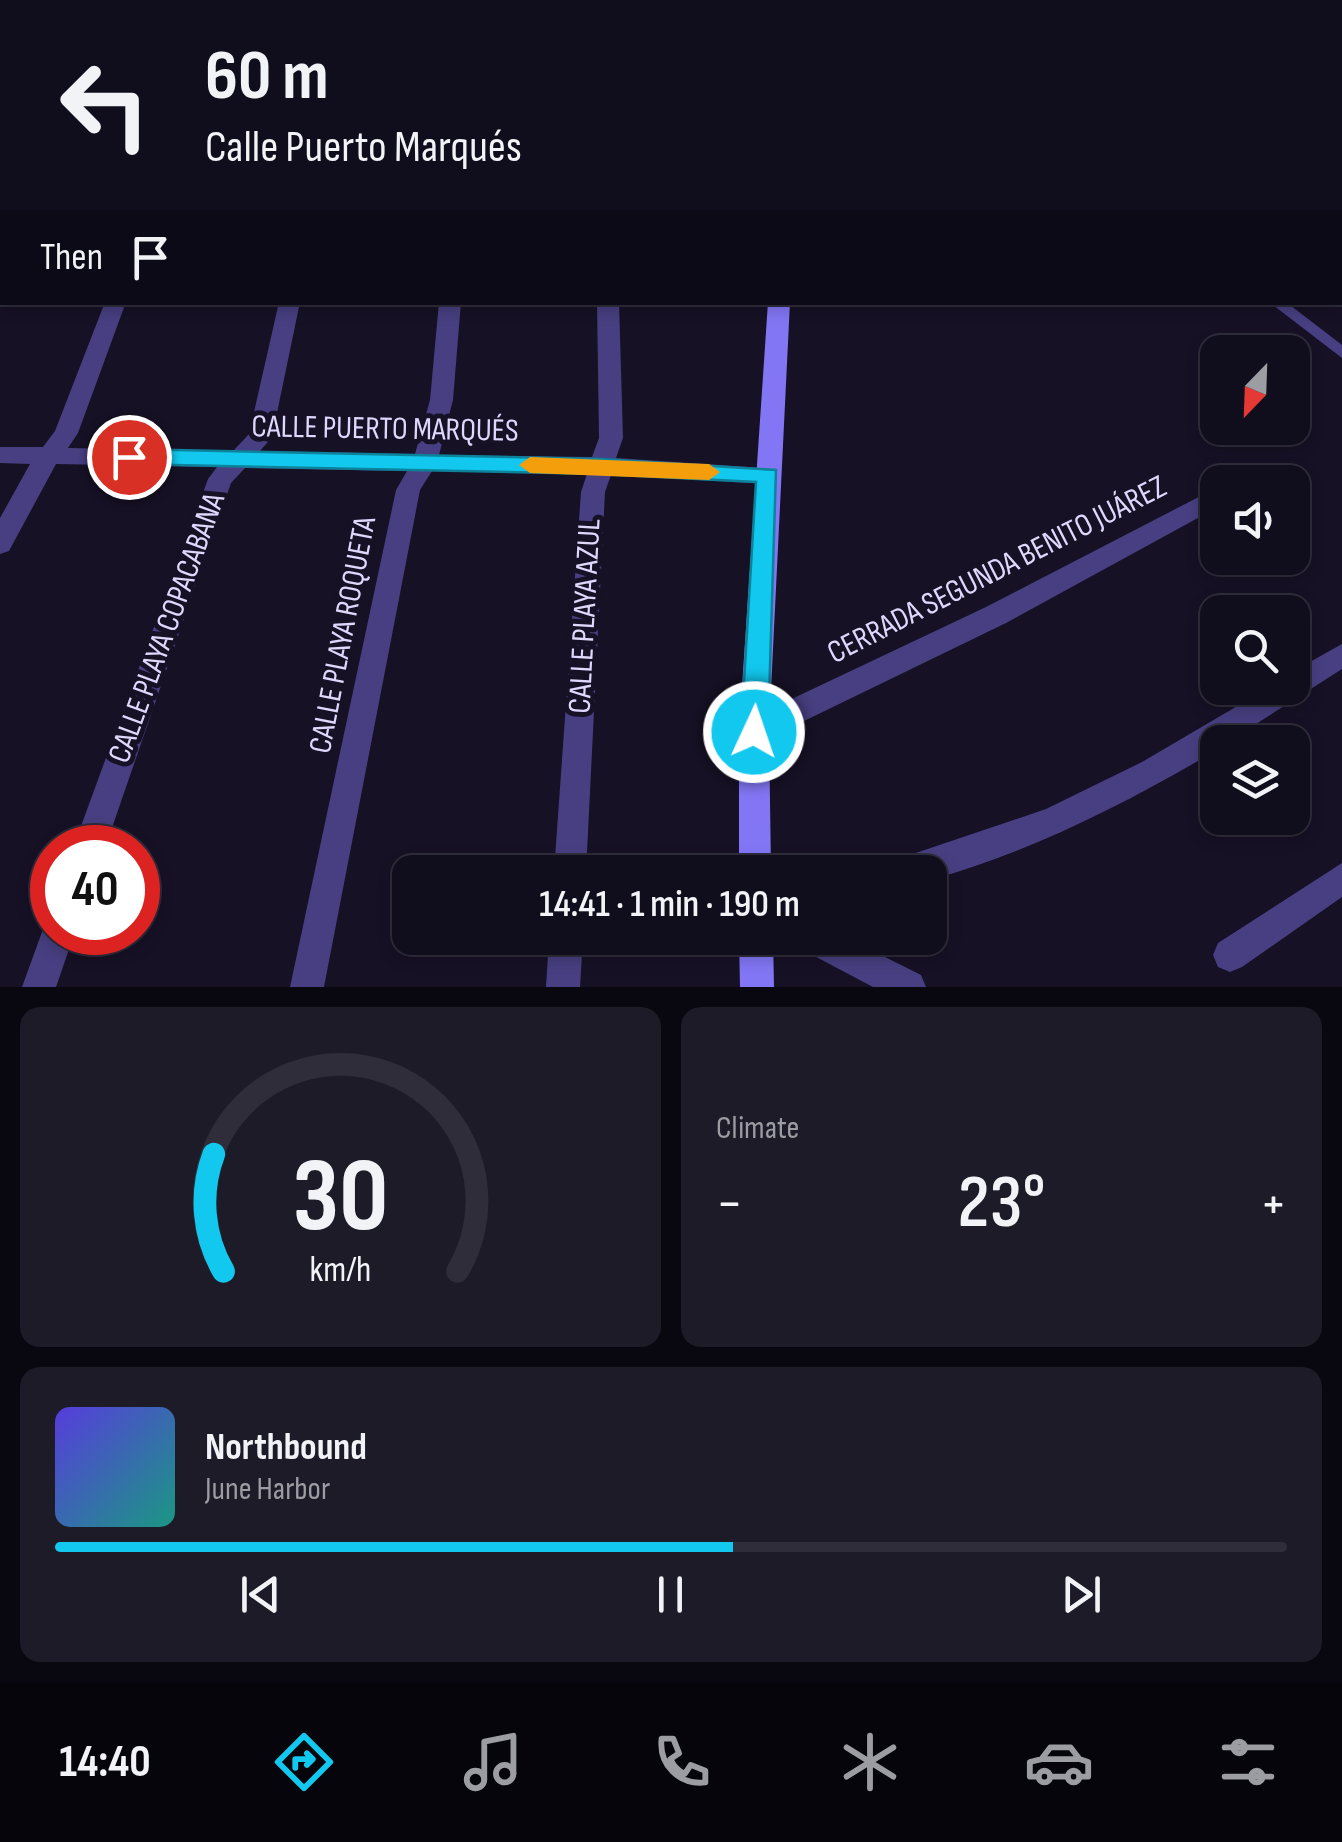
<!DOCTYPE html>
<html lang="en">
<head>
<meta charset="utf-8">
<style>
	body { margin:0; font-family:"Sofia Sans Condensed",sans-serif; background:#1e1b29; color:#f1f3f6; height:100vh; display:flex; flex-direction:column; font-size:38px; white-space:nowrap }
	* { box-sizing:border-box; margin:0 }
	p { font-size:32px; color:#9c9ca3 }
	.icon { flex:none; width:55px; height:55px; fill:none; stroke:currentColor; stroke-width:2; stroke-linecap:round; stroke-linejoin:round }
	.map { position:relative; height:987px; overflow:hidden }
	.drawer { display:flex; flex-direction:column; gap:20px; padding:20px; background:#09070f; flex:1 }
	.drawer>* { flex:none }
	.guide { position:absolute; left:0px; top:0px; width:1342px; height:305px; box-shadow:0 5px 15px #0003,0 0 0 2px #302d3b; background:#100d1c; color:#f1f3f6; overflow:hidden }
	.needle { width:65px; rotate:203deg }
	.buttons { position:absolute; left:1200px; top:335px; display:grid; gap:20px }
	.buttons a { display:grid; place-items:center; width:110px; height:110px; border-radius:20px; background:#100d1c; box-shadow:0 5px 15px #0003,0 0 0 2px #302d3b; font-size:50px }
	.speed { position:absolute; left:30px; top:825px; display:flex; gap:20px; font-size:50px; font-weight:700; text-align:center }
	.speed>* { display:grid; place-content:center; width:130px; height:130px; border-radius:50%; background:#100d1c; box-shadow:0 5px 15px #0003,0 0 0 2px #302d3b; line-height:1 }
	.speed .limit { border:15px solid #d22; background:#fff; color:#111 }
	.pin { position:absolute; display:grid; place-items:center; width:85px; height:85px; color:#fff; margin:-42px; border:5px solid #fff; border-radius:50%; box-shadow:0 2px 10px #0007 }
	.me { position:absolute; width:110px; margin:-55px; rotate:3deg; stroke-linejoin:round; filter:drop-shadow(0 0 8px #0008) }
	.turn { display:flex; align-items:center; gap:35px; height:210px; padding:0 40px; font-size:45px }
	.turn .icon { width:130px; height:130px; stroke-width:2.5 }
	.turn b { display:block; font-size:70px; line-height:85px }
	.then { display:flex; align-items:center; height:95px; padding:0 40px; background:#0003; gap:20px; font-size:38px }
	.big { font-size:75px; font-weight:600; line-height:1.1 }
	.drawer .widget { flex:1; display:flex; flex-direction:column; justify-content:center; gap:15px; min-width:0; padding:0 35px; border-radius:20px; background:#1e1b29 }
	.drawer .dial { align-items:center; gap:0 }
	.dial svg { height:260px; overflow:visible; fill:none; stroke:#302d3b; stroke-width:7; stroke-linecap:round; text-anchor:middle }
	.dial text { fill:#f1f3f6; stroke:none }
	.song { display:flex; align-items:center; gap:30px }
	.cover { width:120px; height:120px; border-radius:15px; background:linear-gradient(135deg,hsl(250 70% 55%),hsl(170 70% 35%)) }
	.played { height:10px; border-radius:5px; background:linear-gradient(90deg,#12c8ee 55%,#302d3b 55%) }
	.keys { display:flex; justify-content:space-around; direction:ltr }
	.heat { display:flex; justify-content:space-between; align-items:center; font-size:55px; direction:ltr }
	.drawer .tiles { flex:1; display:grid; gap:20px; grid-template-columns:1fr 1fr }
	.widget:last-child { grid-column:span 2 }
	.trip { position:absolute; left:392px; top:855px; width:555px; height:100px; border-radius:20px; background:#100d1c; box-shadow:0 5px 15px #0003,0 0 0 2px #302d3b; font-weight:600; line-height:100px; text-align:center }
	.tabs { display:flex; height:160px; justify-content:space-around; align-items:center; background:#06050b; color:#9c9ca3 }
	.tabs .icon { width:70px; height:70px }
	.tabs .selected { color:#12c8ee }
	.tabs b { font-size:45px; color:#f1f3f6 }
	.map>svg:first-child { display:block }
</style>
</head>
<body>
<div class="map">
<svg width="1342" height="987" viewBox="0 0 1342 987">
	<rect width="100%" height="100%" fill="#161125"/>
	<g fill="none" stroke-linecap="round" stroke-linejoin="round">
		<!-- lane -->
		<path fill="#473f81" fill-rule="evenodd" d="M816 0H826L827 2H817Z
			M1269 302H1286L1342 345V358Z"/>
		<!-- street -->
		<path fill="#473f81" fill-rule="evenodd" d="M0 0H11L2 2 0 9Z
			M349 0H365V2H350Z
			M470 0H486V2H471Z
			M589 0H605V2H590Z
			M992 0H1010L1012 2H994Z
			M1124 0H1143L1145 2H1126Z
			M1323 0H1342V4L1325 2Z
			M0 19H2V29H0Z
			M1340 41 1342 42V52L1340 51Z
			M1340 127H1342V138H1340Z
			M2 216V232L0 233V217Z
			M1340 254H1342V267H1340Z
			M105 302H126L78 433 68 448 233 451 249 434 279 302H300L272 437 260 451 415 454 430 400 439 302H461L453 400 439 455 592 457 599 438 597 302H619L623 438 616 458 777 469 780 475 768 484 611 475 605 492 586 872H554L581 492 587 474 432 471 420 490 324 987H290L396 490 407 471 245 468 231 483 105 848H73L208 479 217 467 56 464 9 551 0 554V518L30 464 0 463V447H43L55 431Z
			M1218 487V507L1006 623 765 740 754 744 743 740 739 731 743 722 986 607Z
			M1342 644V669L1228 742H1218V749L1210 754C1121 806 1030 852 930 880V872H888L892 861 1046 809 1142 762 1268 688H1292V672Z
			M1342 863V897L1242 967 1230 972 1218 967 1213 955 1218 943Z
			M52 918V932H75L56 987H22L46 921Z
			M549 938H583L580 987H546Z
			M796 938H847L921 975 926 987H873L801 949Z"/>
		<!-- secondary -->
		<path fill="#8376f5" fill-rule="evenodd" d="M705 0H721L722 2H707Z
			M768 302H790L769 731 771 872H739V731Z
			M739 938H773L774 987H740Z"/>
	</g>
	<!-- route -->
	<path fill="#12c8ee" stroke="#0c829b" stroke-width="2.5" d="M129 449 600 459 776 470 768 732 764 740H745L741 732 756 482 600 474 129 464 118 457Z"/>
	<!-- slow -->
	<path fill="#f59e0b" d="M530 457 709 464 720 472 709 480 530 473 519 465Z"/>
	<g text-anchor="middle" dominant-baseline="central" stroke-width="10" stroke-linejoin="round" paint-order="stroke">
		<!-- street labels -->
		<g font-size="32" fill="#dfd8fc" stroke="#161125">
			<text transform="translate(385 429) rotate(1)">CALLE PUERTO MARQUÉS</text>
			<text transform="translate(997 570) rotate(-27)">CERRADA SEGUNDA BENITO JUÁREZ</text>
			<text transform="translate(585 616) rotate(-87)">CALLE PLAYA AZUL</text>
			<text transform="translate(167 628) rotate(-70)">CALLE PLAYA COPACABANA</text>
			<text transform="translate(343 635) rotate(-79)">CALLE PLAYA ROQUETA</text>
		</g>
	</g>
</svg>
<div class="buttons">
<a><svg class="needle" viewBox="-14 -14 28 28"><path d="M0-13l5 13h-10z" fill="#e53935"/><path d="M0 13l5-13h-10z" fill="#9c9ca3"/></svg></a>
<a><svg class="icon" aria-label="sound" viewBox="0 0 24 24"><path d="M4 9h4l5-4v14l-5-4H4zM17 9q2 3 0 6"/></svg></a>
<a><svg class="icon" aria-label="search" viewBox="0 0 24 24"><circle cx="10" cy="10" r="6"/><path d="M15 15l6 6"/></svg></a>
<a><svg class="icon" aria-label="layers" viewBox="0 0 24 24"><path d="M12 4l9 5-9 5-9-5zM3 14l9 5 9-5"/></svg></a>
</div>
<div class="speed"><div class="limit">40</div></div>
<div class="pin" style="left:129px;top:457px;background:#d93025"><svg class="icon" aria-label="arrive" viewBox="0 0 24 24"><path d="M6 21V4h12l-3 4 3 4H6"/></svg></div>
<svg class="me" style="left:754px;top:732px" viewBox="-20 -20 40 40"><circle r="17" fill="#12c8ee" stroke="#fff" stroke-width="3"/><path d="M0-11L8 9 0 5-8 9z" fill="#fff"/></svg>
<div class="trip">14:41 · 1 min · 190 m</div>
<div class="guide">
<div class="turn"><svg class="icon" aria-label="left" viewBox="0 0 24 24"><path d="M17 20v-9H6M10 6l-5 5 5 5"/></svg><div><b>60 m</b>Calle Puerto Marqués</div></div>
<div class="then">Then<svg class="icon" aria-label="arrive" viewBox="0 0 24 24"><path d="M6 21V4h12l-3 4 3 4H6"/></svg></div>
</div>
</div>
<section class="drawer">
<div class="tiles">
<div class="widget dial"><svg viewBox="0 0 100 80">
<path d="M14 69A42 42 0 1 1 86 69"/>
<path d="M14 69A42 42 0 0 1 11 33" stroke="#12c8ee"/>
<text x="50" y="56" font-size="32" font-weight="700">30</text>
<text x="50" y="72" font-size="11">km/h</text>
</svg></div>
<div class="widget"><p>Climate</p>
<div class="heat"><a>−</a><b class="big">23°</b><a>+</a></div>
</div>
<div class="widget">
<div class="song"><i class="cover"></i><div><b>Northbound</b><p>June Harbor</p></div></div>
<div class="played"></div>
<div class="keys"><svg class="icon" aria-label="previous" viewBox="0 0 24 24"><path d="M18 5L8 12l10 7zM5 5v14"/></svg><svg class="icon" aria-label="pause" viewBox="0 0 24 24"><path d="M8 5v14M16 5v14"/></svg><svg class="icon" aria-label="next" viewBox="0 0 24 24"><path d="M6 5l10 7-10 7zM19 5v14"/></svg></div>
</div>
</div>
</section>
<nav class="tabs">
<b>14:40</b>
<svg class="icon selected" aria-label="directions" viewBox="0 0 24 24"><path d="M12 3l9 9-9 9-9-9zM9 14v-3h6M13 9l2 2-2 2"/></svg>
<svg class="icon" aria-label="music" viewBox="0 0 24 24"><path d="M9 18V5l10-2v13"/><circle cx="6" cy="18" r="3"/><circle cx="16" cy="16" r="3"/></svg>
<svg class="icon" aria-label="phone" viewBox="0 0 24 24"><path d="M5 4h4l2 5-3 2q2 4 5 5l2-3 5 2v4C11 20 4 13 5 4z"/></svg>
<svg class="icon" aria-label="climate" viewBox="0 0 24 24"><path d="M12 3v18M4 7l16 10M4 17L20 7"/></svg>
<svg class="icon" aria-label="car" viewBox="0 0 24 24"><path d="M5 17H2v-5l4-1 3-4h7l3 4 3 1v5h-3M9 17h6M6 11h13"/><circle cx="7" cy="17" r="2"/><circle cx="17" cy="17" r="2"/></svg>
<svg class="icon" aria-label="filters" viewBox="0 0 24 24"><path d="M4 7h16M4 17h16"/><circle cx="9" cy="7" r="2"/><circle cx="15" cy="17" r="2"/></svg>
</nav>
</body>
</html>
